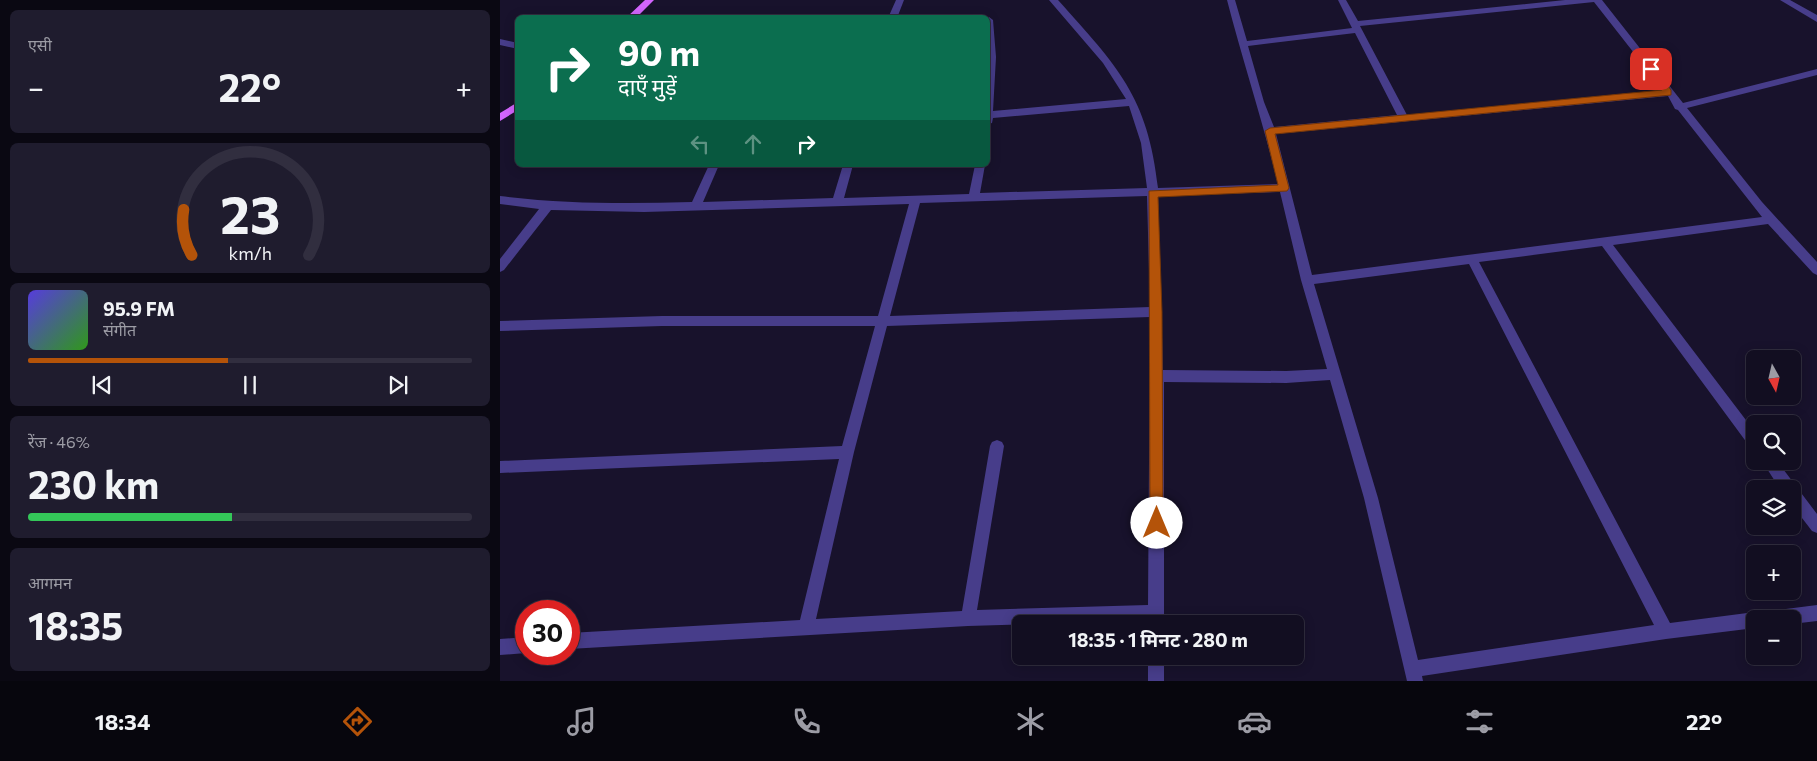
<!DOCTYPE html>
<html lang="hi">
<head>
<meta charset="utf-8">
<style>
	body { margin:0; font-family:Commissioner,"Noto Sans Devanagari",sans-serif; background:#1f1c2e; color:#f1f3f6; height:100vh; display:flex; flex-direction:column; font-size:19px; white-space:nowrap }
	* { box-sizing:border-box; margin:0 }
	p { font-size:16px; color:#9c9ca5 }
	.icon { flex:none; width:28px; height:28px; fill:none; stroke:currentColor; stroke-width:2; stroke-linecap:round; stroke-linejoin:round }
	.map { position:relative; flex:1; overflow:hidden }
	.sheet { display:flex; flex-direction:column; gap:10px; padding:10px; background:#0a0812; width:500px }
	.sheet>* { flex:none }
	.banner { position:absolute; left:15px; top:15px; width:475px; height:152px; border-radius:8px; box-shadow:0 2px 12px #0003,0 0 0 1px #312e3f; background:#0b6e4f; color:#fff; overflow:hidden }
	.needle { width:32px; rotate:172deg }
	.buttons { position:absolute; left:1246px; top:350px; display:grid; gap:10px }
	.buttons a { display:grid; place-items:center; width:55px; height:55px; border-radius:8px; background:#120e21; box-shadow:0 2px 12px #0003,0 0 0 1px #312e3f; font-size:25px }
	.speed { position:absolute; left:15px; top:600px; display:flex; gap:10px; font-size:25px; font-weight:700; text-align:center }
	.speed>* { display:grid; place-content:center; width:65px; height:65px; border-radius:50%; background:#120e21; box-shadow:0 2px 12px #0003,0 0 0 1px #312e3f; line-height:1 }
	.speed .limit { border:8px solid #d22; background:#fff; color:#111 }
	.pin { position:absolute; display:grid; place-items:center; width:42px; height:42px; color:#fff; margin:-21px; border-radius:10px; box-shadow:0 2px 8px #0006 }
	.me { position:absolute; width:55px; margin:-28px; rotate:0deg; stroke-linejoin:round; filter:drop-shadow(0 0 4px #0008) }
	.turn { display:flex; align-items:center; gap:18px; height:105px; padding:0 20px; font-size:22px }
	.turn .icon { width:65px; height:65px; stroke-width:2.5 }
	.turn b { display:block; font-size:35px; line-height:42px }
	.lanes { display:flex; align-items:center; height:48px; padding:0 20px; background:#0003; justify-content:center; gap:25px; direction:ltr }
	.lanes .off { opacity:.35 }
	.big { font-size:38px; font-weight:700; line-height:1.1 }
	.sheet .widget { flex:1; display:flex; flex-direction:column; justify-content:center; gap:8px; min-width:0; padding:0 18px; border-radius:8px; background:#1f1c2e }
	.sheet .dial { align-items:center; gap:0 }
	.dial svg { height:130px; overflow:visible; fill:none; stroke:#312e3f; stroke-width:7; stroke-linecap:round; text-anchor:middle }
	.dial text { fill:#f1f3f6; stroke:none }
	.song { display:flex; align-items:center; gap:15px }
	.cover { width:60px; height:60px; border-radius:8px; background:linear-gradient(135deg,hsl(250 70% 55%),hsl(110 70% 35%)) }
	.played { height:5px; border-radius:2px; background:linear-gradient(90deg,#b45309 45%,#312e3f 45%) }
	.keys { display:flex; justify-content:space-around; direction:ltr }
	.heat { display:flex; justify-content:space-between; align-items:center; font-size:28px; direction:ltr }
	.charge { height:8px; border-radius:4px; background:linear-gradient(90deg,#34c759 46%,#312e3f 0) }
	.trip { position:absolute; left:512px; top:615px; width:292px; height:50px; border-radius:8px; background:#120e21; box-shadow:0 2px 12px #0003,0 0 0 1px #312e3f; font-weight:700; line-height:50px; text-align:center }
	.tabs { display:flex; height:80px; justify-content:space-around; align-items:center; background:#07060d; color:#9c9ca5 }
	.tabs .icon { width:35px; height:35px }
	.tabs .selected { color:#b45309 }
	.tabs b { font-size:22px; color:#f1f3f6 }
	main { display:flex; flex:1; min-height:0 }
	.map>svg:first-child { display:block }
</style>
</head>
<body>
<main>
<section class="sheet">
<div class="widget"><p>एसी</p>
<div class="heat"><a>−</a><b class="big">22°</b><a>+</a></div>
</div>
<div class="widget dial"><svg viewBox="0 0 100 80">
<path d="M14 69A42 42 0 1 1 86 69"/>
<path d="M14 69A42 42 0 0 1 9 41" stroke="#b45309"/>
<text x="50" y="56" font-size="32" font-weight="700">23</text>
<text x="50" y="72" font-size="11">km/h</text>
</svg></div>
<div class="widget">
<div class="song"><i class="cover"></i><div><b>95.9 FM</b><p>संगीत</p></div></div>
<div class="played"></div>
<div class="keys"><svg class="icon" aria-label="previous" viewBox="0 0 24 24"><path d="M18 5L8 12l10 7zM5 5v14"/></svg><svg class="icon" aria-label="pause" viewBox="0 0 24 24"><path d="M8 5v14M16 5v14"/></svg><svg class="icon" aria-label="next" viewBox="0 0 24 24"><path d="M6 5l10 7-10 7zM19 5v14"/></svg></div>
</div>
<div class="widget"><p>रेंज · 46%</p><b class="big">230 km</b><div class="charge"></div></div>
<div class="widget"><p>आगमन</p><b class="big">18:35</b></div>
</section>
<div class="map">
<svg width="1317" height="681" viewBox="0 0 1317 681">
	<rect width="100%" height="100%" fill="#18122c"/>
	<g fill="none" stroke-linecap="round" stroke-linejoin="round">
		<!-- minor -->
		<path fill="#473d8a" fill-rule="evenodd" d="M396 0H404L397 18H388Z
			M549 0H558C617 66 648 96 658 188L778 184C763 122 743 62 727 0H735L747 41 852 28 838 0H846L858 21 1065 0H1102L1183 103 1317 69V75L1187 108 1262 202 1317 262V275L1313 273 1268 224 1113 245 1255 432V449L1250 447 1102 246 979 262 1170 623 1255 612 1261 614 1262 619H1255V628L1166 639 922 676 923 681H907L864 498 830 380 786 383 664 382V624H648V621L468 626 69 649V633L300 620 339 459 0 473V461L342 446 375 326H162L0 331V321L162 316H378L409 204 144 212 51 210 4 270 0 272V259L39 209 0 204V196C64 204 127 204 192 202L209 165H219L203 202 333 198 343 165H353L344 198 469 194 475 165H485L480 193 647 188 641 143 629 106 493 118 492 123 488 124 489 17 493 20 496 57 493 111 626 99 603 63ZM1094 2 1163 90 907 115 860 26ZM855 33 897 115 774 127 764 102 748 46ZM1168 96 1175 109 1178 110 1262 217 812 275 776 134ZM780 192 801 280 827 369 786 371 663 370 658 196ZM647 196 650 307 390 316 420 203ZM969 264 1154 625 918 660 878 498 814 284ZM650 317 648 605 477 610 504 446 502 442 497 440 492 442 490 446 462 611 316 619 354 452 387 326Z
			M1280 0H1290L1317 15V22Z
			M0 39 18 43V49L0 45Z
			M1262 461H1277L1317 514V533L1312 531 1292 505V489H1280Z
			M1317 605V621L1292 624V619H1262L1264 613 1270 611Z
			M26 637V653L0 655V639Z
			M648 656H664V681H648Z"/>
		<!-- major -->
		<path fill="#d265fd" fill-rule="evenodd" d="M145 0H154L136 18H126Z
			M18 102V110L0 121V113Z"/>
	</g>
	<!-- route -->
	<path fill="#b45309" stroke="#753606" d="M1151 66 1154 67 1171 90V95L775 134 789 188 787 191 658 197 662 312 663 523 662 528 657 530 652 528 650 523 649 191 778 185 765 131 770 128 1162 90 1146 69Z"/>
</svg>
<div class="buttons">
<a><svg class="needle" viewBox="-14 -14 28 28"><path d="M0-13l5 13h-10z" fill="#e53935"/><path d="M0 13l5-13h-10z" fill="#9c9ca5"/></svg></a>
<a><svg class="icon" aria-label="search" viewBox="0 0 24 24"><circle cx="10" cy="10" r="6"/><path d="M15 15l6 6"/></svg></a>
<a><svg class="icon" aria-label="layers" viewBox="0 0 24 24"><path d="M12 4l9 5-9 5-9-5zM3 14l9 5 9-5"/></svg></a>
<a>+</a>
<a>−</a>
</div>
<div class="speed"><div class="limit">30</div></div>
<div class="pin" style="left:1151px;top:69px;background:#d93025"><svg class="icon" aria-label="arrive" viewBox="0 0 24 24"><path d="M6 21V4h12l-3 4 3 4H6"/></svg></div>
<svg class="me" style="left:657px;top:523px" viewBox="-20 -20 40 40"><circle r="19" fill="#fff"/><path d="M0-13L10 11 0 6-10 11z" fill="#b45309"/></svg>
<div class="trip">18:35 · 1 मिनट · 280 m</div>
<div class="banner">
<div class="turn"><svg class="icon" aria-label="right" viewBox="0 0 24 24"><path d="M7 20v-9h11M14 6l5 5-5 5"/></svg><div><b>90 m</b>दाएँ मुड़ें</div></div>
<div class="lanes"><svg class="icon off" aria-label="left" viewBox="0 0 24 24"><path d="M17 20v-9H6M10 6l-5 5 5 5"/></svg><svg class="icon off" aria-label="ahead" viewBox="0 0 24 24"><path d="M12 20V5M6 11l6-6 6 6"/></svg><svg class="icon" aria-label="right" viewBox="0 0 24 24"><path d="M7 20v-9h11M14 6l5 5-5 5"/></svg></div>
</div>
</div>
</main>
<nav class="tabs">
<b>18:34</b>
<svg class="icon selected" aria-label="directions" viewBox="0 0 24 24"><path d="M12 3l9 9-9 9-9-9zM9 14v-3h6M13 9l2 2-2 2"/></svg>
<svg class="icon" aria-label="music" viewBox="0 0 24 24"><path d="M9 18V5l10-2v13"/><circle cx="6" cy="18" r="3"/><circle cx="16" cy="16" r="3"/></svg>
<svg class="icon" aria-label="phone" viewBox="0 0 24 24"><path d="M5 4h4l2 5-3 2q2 4 5 5l2-3 5 2v4C11 20 4 13 5 4z"/></svg>
<svg class="icon" aria-label="climate" viewBox="0 0 24 24"><path d="M12 3v18M4 7l16 10M4 17L20 7"/></svg>
<svg class="icon" aria-label="car" viewBox="0 0 24 24"><path d="M5 17H2v-5l4-1 3-4h7l3 4 3 1v5h-3M9 17h6M6 11h13"/><circle cx="7" cy="17" r="2"/><circle cx="17" cy="17" r="2"/></svg>
<svg class="icon" aria-label="filters" viewBox="0 0 24 24"><path d="M4 7h16M4 17h16"/><circle cx="9" cy="7" r="2"/><circle cx="15" cy="17" r="2"/></svg>
<b>22°</b>
</nav>
</body>
</html>
